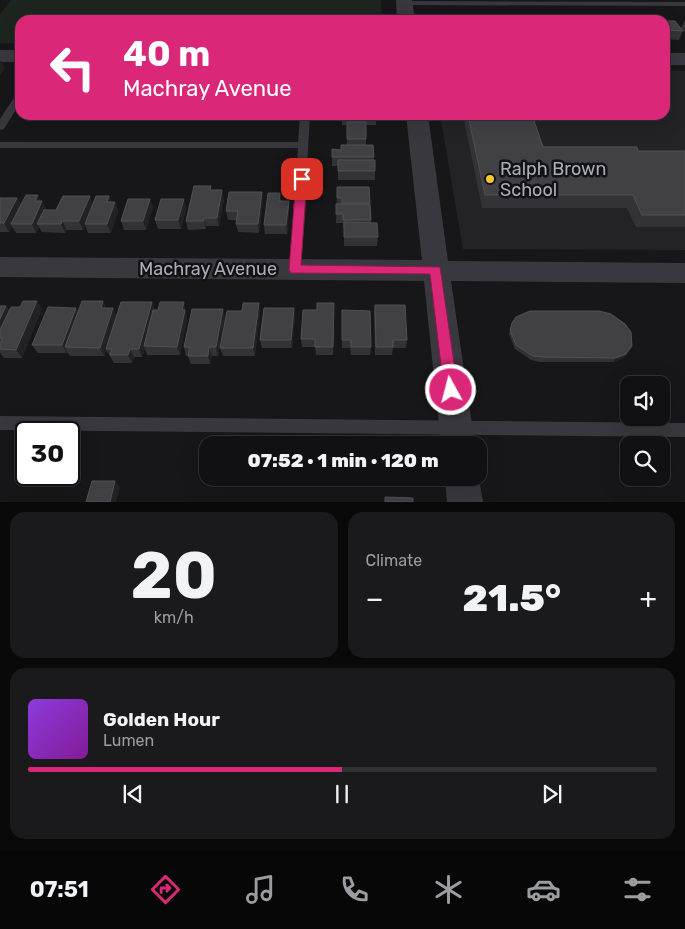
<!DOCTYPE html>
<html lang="en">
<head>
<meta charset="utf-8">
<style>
	body { margin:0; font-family:Rubik,sans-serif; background:#1a1a1c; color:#f1f3f6; height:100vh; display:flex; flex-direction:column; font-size:19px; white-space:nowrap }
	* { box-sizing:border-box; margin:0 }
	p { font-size:16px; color:#9c9da0 }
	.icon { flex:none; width:28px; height:28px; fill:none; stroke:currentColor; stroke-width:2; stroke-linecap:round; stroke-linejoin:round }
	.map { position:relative; height:502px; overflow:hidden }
	.sheet { display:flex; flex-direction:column; gap:10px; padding:10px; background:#09090a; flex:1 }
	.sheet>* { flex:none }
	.guide { position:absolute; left:15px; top:15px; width:655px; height:105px; border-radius:15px; box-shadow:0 5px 20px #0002,0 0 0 1px #303133; background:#db2777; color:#fff; overflow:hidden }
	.buttons { position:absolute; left:620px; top:376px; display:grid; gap:10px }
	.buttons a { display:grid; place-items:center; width:50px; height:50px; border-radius:10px; background:#111113; box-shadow:0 5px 20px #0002,0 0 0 1px #303133; font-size:25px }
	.speed { position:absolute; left:15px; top:421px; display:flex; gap:10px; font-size:25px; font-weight:700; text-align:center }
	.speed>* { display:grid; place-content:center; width:65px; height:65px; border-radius:50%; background:#111113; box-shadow:0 5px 20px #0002,0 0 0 1px #303133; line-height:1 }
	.speed .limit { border:2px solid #111; border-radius:8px; background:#fff; color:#111 }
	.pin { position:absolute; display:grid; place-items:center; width:42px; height:42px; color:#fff; margin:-21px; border-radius:10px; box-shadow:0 2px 8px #0006 }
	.me { position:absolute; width:55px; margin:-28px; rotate:353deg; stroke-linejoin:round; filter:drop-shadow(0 0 4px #0008) }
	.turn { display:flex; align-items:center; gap:18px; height:105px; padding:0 25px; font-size:22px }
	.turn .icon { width:65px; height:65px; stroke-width:2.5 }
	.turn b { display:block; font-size:35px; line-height:42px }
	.big { font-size:38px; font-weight:800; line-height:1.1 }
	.sheet .widget { flex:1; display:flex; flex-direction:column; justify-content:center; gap:8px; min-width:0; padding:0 18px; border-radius:15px; background:#1a1a1c }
	.sheet .dial { align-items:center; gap:0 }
	.dial b { font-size:65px; line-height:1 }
	.song { display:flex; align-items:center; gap:15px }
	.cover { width:60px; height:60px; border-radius:8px; background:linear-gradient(135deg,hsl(270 70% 55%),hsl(290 70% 35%)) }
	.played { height:5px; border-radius:2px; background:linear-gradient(90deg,#db2777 50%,#303133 50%) }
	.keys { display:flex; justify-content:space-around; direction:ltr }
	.heat { display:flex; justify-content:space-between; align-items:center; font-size:28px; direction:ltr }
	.sheet .tiles { flex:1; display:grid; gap:10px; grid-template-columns:1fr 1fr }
	.widget:last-child { grid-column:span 2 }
	.trip { position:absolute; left:199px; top:436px; width:288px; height:50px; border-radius:15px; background:#111113; box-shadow:0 5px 20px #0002,0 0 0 1px #303133; font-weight:800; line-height:50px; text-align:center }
	.tab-bar { display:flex; height:80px; justify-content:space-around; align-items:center; background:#070708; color:#9c9da0 }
	.tab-bar .icon { width:35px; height:35px }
	.tab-bar .on { color:#db2777 }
	.tab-bar b { font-size:22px; color:#f1f3f6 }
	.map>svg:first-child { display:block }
</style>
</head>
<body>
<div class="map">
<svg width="685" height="502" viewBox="0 0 685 502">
	<rect width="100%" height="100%" fill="#171719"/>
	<!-- built -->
	<path fill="#232326" d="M665 71H685V250L463 249 440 115H665Z"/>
	<!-- green -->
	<path fill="#1d251e" d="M11 0H381L382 20H20V44L0 43V14Z"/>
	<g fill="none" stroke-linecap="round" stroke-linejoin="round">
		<!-- service -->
		<path fill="#38383e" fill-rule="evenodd" d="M401 1 685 2V6L404 5 400 3Z
			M20 92V103L4 129 0 130V119L17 93Z
			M300 115H310L301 270 300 273H290L289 270 298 148H0V142H298Z
			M0 416 685 423V437L0 430Z"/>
		<!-- minor -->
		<path fill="#38383e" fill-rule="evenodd" d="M396 0H412L415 20H397Z
			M0 50H20V62H0Z
			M665 53H685V65H665Z
			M406 115H428L448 261 685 263V283L451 281 475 445H441L424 281 0 277V257L422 260Z
			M478 473 483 502H447L445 478H478Z"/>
	</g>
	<!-- wall -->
	<path fill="#333337" d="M685 20V33L681 28Z
		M665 21 683 31 679 40 665 39Z
		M342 115H376V125H366V145H373L374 160 375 171V180H338V166H332V149L341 150 347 145V125H342Z
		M463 115H532L543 147 638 151H685V227H636L627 208H482Z
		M337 187H369L371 223 378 237 377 246H344V228H343V223H336Z
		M212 190 224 199 219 226H206V229L188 230 186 221Z
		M280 193 281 201 289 209 287 234H265L264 225Z
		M109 196 111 202H115L118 211 111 233H88L85 225 83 230H67L65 233 42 232 39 227 36 233H16L12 227 9 232H0V198H17L21 204 41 201 47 210H56L93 204Z
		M150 199 153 208 146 230H124L121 221Z
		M263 201 259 233 238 232 236 224 237 220H228L226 211Z
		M186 208 181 229H158L155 220Z
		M103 301 106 308H113L116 316 155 310 186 311V313L187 319 180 355H147L145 349 142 357H134L132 363H114L106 350 104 356H70L67 352V353H38L32 345 76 308 78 312Z
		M334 303 333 355H316L315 347H302L301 339 317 310Z
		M375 305 407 340 406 348H393L392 355H375L374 313Z
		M0 306H6L9 310 42 309 22 358H4L0 353Z
		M342 310 371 347 370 355H351L350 348H342Z
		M260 312 255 356H223L220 348Z
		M225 317 218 356H212L210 364H191L188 356H186L184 347Z
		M295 317 292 348H262L260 340Z
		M512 323 632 346 624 358 613 362H540L531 360 515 349 509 334Z"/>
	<!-- shaded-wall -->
	<path fill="#222225" d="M1 60 5 68 0 76V62Z
		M222 190 224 199 219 226 217 218Z
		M262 192 263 201 259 233 258 224Z
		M38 195 42 203V201L47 210 37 224 39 227 36 233 32 224 35 201Z
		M90 196 93 205 83 230 79 221Z
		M109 196 113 205 107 202Z
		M17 198 22 207 11 224 12 227 9 232 4 223Z
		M150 199 153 208 146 230 143 221Z
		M184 199 186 208 181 229 178 220Z
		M289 201V209L287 234 286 225Z
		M115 202 118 211 111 233 107 224Z
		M204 218 206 226V229L204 221Z
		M62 221 67 230 65 233 61 224Z
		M37 301 42 309 22 358 16 350Z
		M103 301 107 310 101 308Z
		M152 302 155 310 144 346 145 349 142 357 139 349Z
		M184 302 186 311V313L187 319 180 355 177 347Z
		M259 303 260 312 255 356 253 348Z
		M6 306 12 315 0 338V319Z
		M76 308 80 316 65 347 67 352V353L62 345Z
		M113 308 116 317 104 356 100 348Z
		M294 308 295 317 292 348 291 340Z
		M223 309 225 317 218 356 216 347Z
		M632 346 624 358 613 362 616 358Z
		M209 347 212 356 210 364 208 356Z
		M130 349 134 357 132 363 128 355Z
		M115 481 120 488 116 502H110Z"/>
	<!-- building -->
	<path fill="#404045" stroke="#505157" d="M431 16H447L448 20H431Z
		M587 16H603L605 20H589Z
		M453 17H469L470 20H454Z
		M542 19H560V20H543Z
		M665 21H675L683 31 665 30Z
		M342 115H376V117H342Z
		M468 115H532L543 147H637L638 151H685V215H642L633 195H485Z
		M347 122H366V139H347Z
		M341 145H373L374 157H332V149L341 150Z
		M338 160H375V171H338Z
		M194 186H211L210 190H222L217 218H204V221H186Z
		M337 187H369L370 203H342V198H337Z
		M229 192H262L258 224H236L238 211H226Z
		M268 193H280L279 201H289L286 225H264Z
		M26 195H38L35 201H42L32 224H11Z
		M63 196H90L79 221H62L61 224H37L44 210H56Z
		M96 196H109L107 202H115L107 224H85Z
		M0 198H17L4 223H0Z
		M128 199H150L143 221H121Z
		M161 199H184L178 220H155Z
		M336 204H370L371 220H343V214H336Z
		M344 222 377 223 378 237H344Z
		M23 301H37L16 350 0 349V344L3 338H0V330L11 307H20Z
		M82 301H103L101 308H113L100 348 65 347Z
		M121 302H152L139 349H130L128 355H110L112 349H106Z
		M160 302H184L182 310H185L177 347 144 346 153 310H158Z
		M243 303H259L253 348H220L227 311H242Z
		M317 303H334L333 347H315V339H301L303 310H317Z
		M375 305H405L407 340H393V347H376Z
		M0 306H6L0 319Z
		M48 307 76 308 62 345H32Z
		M264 308H294L291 340H260Z
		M192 309H223L216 347H209L208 356H188L190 347H184Z
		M342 310 370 311 371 347H351V340H342Z
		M530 311H599L611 314 625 324 631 332 632 346 626 354 616 358 542 357 533 356 516 345 510 330 512 323 516 317Z
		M92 481H115L110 502H86Z
		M385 497 413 498V502H385Z"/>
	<!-- route -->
	<path fill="#db2777" stroke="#8e194d" d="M302 176 307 179 301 265 440 267 458 390 456 394 451 396 446 394 444 390 430 274 291 273 289 270 296 179Z"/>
	<!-- markers -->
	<circle fill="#fac62e" stroke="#121214" stroke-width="2" cx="490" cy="179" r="5"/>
	<g text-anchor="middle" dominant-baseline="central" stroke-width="5" stroke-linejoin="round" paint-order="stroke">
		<!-- poi labels -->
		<g font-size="18" fill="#a9acba" stroke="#121214" text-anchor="start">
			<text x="500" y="169">Ralph Brown<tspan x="500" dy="21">School</tspan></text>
		</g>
		<!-- street labels -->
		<g font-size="18" fill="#a9acba" stroke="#121214">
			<text x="208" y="269">Machray Avenue</text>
		</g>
	</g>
</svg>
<div class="buttons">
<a><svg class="icon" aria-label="sound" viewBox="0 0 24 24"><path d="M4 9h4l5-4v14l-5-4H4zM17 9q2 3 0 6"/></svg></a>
<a><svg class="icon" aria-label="search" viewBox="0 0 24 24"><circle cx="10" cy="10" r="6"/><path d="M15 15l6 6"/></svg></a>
</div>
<div class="speed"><div class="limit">30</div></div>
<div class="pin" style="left:302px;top:179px;background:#d93025"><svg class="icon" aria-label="arrive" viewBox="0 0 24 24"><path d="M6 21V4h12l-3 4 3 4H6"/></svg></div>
<svg class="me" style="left:451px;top:390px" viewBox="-20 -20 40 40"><circle r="17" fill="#db2777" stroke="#fff" stroke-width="3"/><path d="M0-11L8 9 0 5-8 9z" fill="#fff"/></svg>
<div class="trip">07:52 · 1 min · 120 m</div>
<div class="guide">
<div class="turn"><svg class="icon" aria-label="left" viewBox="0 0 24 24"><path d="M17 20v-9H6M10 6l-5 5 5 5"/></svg><div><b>40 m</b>Machray Avenue</div></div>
</div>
</div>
<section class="sheet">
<div class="tiles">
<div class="widget dial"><b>20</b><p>km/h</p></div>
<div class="widget"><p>Climate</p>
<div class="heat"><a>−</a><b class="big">21.5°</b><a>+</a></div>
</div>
<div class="widget">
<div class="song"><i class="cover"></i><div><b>Golden Hour</b><p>Lumen</p></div></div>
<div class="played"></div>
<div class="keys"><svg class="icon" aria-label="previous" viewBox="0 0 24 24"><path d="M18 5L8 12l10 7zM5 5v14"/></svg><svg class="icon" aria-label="pause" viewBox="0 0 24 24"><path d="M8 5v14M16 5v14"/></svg><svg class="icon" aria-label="next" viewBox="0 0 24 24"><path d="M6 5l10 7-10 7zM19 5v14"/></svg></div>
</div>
</div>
</section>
<nav class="tab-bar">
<b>07:51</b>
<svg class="icon on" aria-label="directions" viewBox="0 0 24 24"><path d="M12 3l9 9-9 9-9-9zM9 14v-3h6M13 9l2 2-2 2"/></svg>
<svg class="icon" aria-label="music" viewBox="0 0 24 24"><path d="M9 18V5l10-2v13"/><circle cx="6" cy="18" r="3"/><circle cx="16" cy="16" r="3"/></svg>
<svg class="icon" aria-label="phone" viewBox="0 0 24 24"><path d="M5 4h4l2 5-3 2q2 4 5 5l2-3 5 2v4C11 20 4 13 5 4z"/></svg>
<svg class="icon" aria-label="climate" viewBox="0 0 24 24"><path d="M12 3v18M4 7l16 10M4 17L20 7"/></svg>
<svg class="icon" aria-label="car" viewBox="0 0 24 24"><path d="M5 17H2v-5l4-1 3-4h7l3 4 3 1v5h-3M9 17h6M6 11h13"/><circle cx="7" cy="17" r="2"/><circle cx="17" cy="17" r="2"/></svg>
<svg class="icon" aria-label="filters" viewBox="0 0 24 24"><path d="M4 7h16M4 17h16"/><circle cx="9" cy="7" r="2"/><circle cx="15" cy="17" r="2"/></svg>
</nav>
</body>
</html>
